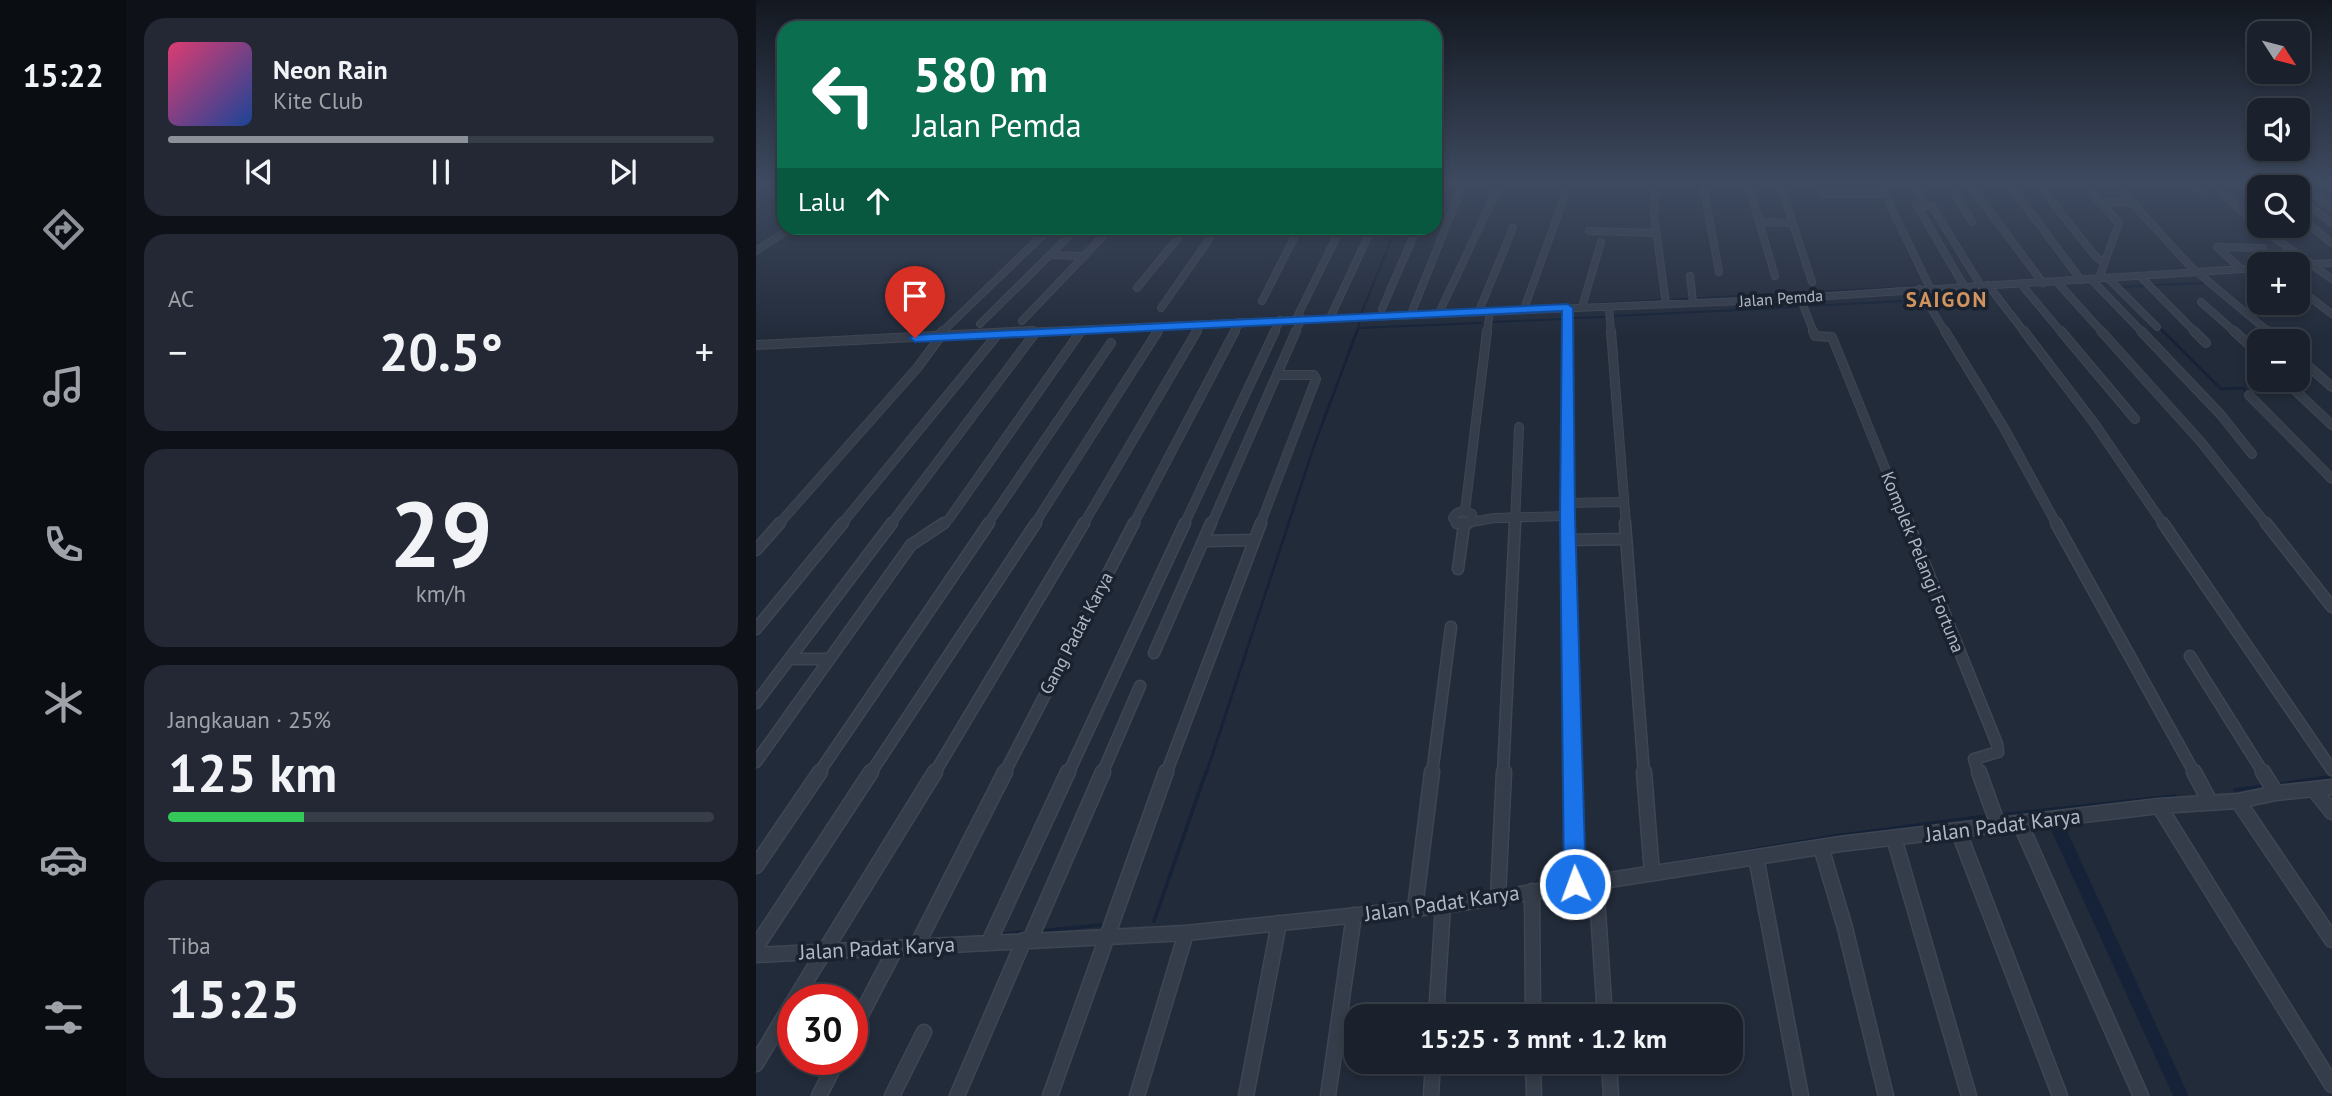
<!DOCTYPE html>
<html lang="id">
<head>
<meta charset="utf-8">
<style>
	body { margin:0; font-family:"PT Sans",sans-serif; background:#232834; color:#f1f3f6; height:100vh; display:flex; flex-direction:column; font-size:26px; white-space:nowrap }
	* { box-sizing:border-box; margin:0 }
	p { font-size:23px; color:#9fa3a9 }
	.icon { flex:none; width:38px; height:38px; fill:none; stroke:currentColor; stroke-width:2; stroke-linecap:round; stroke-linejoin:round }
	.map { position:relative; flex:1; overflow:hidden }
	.side { display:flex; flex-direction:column; gap:18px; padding:18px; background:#0e1218; width:630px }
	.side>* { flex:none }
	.hud { position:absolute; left:21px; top:21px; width:665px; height:214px; border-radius:21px; box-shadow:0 4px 10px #0003,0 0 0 2px #383e48; background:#0b6e4f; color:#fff; overflow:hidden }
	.needle { width:46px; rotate:126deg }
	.tools { position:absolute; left:1491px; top:21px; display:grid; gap:14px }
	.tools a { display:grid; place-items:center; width:63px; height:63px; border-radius:14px; background:#1a202c; box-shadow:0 4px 10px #0003,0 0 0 2px #383e48; font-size:35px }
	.speed { position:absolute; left:21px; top:984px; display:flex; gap:14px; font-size:35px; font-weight:700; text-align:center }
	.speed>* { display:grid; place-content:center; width:91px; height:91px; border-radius:50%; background:#1a202c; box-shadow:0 4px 10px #0003,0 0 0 2px #383e48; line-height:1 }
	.speed .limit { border:10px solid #d22; background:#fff; color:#111 }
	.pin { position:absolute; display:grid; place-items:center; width:60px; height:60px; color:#fff; margin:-72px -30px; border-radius:50% 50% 50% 0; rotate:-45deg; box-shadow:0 0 7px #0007 }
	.pin .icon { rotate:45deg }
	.me { position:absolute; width:77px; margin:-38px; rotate:358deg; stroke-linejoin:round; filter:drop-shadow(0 0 5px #0008) }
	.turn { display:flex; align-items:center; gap:24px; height:147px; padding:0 21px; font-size:32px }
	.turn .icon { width:91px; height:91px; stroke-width:2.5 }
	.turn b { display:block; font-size:49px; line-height:60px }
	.then { display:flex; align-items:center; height:66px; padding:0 21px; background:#0003; gap:14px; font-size:26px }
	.big { font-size:52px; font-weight:700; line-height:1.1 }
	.side .widget { flex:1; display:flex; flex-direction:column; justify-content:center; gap:10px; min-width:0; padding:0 24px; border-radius:21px; background:#232834 }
	.side .dial { align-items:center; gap:0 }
	.dial b { font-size:91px; line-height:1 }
	.song { display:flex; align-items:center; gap:21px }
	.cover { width:84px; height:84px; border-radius:10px; background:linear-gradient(135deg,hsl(340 70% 55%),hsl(220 70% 35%)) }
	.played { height:7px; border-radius:4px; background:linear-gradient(90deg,#8c9099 55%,#383e48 55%) }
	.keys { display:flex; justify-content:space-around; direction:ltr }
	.heat { display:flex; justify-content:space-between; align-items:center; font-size:38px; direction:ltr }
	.charge { height:10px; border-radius:5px; background:linear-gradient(90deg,#34c759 25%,#383e48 0) }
	.trip { position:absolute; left:588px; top:1004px; width:399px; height:70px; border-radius:21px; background:#1a202c; box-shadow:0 4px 10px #0003,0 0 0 2px #383e48; font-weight:700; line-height:70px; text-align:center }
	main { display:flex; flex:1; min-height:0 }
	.dock { display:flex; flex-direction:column; width:126px; justify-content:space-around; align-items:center; background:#0a0d12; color:#9fa3a9 }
	.dock .icon { width:49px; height:49px }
	.dock .on { color:#8c9099 }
	.dock b { font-size:32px; color:#f1f3f6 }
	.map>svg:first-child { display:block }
</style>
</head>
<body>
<main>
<nav class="dock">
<b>15:22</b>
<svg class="icon on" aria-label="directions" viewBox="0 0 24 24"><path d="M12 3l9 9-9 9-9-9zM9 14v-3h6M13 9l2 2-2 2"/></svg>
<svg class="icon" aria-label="music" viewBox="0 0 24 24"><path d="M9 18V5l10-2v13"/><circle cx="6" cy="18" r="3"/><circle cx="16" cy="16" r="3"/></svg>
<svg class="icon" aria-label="phone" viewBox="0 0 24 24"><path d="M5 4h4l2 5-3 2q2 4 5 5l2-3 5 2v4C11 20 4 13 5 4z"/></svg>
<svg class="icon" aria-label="climate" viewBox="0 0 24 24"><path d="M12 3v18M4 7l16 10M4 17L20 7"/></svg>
<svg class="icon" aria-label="car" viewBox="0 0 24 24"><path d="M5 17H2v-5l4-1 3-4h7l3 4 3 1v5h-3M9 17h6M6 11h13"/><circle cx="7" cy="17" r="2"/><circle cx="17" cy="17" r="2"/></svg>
<svg class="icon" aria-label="filters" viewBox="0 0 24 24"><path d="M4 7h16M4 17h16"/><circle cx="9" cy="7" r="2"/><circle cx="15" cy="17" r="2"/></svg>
</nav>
<section class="side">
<div class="widget">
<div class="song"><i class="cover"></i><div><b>Neon Rain</b><p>Kite Club</p></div></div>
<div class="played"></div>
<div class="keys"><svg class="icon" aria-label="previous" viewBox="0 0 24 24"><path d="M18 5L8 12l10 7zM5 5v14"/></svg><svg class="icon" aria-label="pause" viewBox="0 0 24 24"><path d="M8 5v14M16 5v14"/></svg><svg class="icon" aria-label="next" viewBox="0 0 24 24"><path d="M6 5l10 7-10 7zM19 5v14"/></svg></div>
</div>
<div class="widget"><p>AC</p>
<div class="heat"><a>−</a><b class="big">20.5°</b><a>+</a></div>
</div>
<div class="widget dial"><b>29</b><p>km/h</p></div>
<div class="widget"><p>Jangkauan · 25%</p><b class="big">125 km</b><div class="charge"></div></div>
<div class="widget"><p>Tiba</p><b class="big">15:25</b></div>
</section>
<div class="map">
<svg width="1576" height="1096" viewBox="0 0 1576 1096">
	<rect width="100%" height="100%" fill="#222b3a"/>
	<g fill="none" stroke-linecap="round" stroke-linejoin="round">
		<!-- stream-far2 -->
		<path stroke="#152237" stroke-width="2" d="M1562 261 1576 260
			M1525 264 1541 263
			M1367 274 1434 269
			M1399 285 1452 283
			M1147 287 1207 284
			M1363 287 1389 286
			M1176 300 1203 298
			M833 304 1137 288
			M1053 306 1165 300
			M775 307 821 305
			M730 308 764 307
			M690 310 718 309
			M605 314 640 228
			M859 316 1042 307
			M818 318 848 317
			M736 322 806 319
			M1402 326 1409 333
			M602 328 725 323
			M601 333 604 319"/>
		<!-- stream-far1 -->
		<path stroke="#152237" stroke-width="2.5" d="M1407 331 1465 389 1487 388 1493 395
			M450 774 558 446 601 331"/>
		<!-- stream -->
		<path stroke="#152237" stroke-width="3.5" d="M1525 784 1572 777
			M1479 790 1507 786
			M1243 815 1419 796
			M923 862 1079 836 1230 816
			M398 921 450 772
			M283 931 345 925
			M248 934 272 932"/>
		<!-- canal -->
		<path stroke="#152237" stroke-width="14" d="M1302 828 1425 1096"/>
		<defs>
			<path id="minor-far3" d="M899 184 898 215 910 304
				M947 184 963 272
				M992 184 1019 276
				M1024 184 1056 282
				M1065 184 1069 194H1129L1125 184
				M1157 184 1169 204
				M1193 184 1216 222
				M1213 184 1287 283
				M1253 184 1325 280
				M1282 184 1339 256 1347 262
				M1327 184 1363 223 1343 278
				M1359 184 1435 267 1514 333
				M1437 184 1445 192
				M1455 184 1510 232 1556 264
				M1487 184 1503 197
				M1500 184 1504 187
				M1517 184 1519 186
				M1543 184 1576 209
				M1572 184 1576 187
				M1542 197 1576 223
				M1343 202 1376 203
				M1133 203 1174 288
				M1542 216 1576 243
				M1004 222 1037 223
				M833 231 900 233
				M0 251 35 228
				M294 255 328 256
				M1542 265 1576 263
				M1556 265 1576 279
				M1485 269 1461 247 1507 248
				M934 276 937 302
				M1384 276 1440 333
				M1352 278 1401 327
				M1335 279 1387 333
				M1301 282 1347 333
				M1265 284 1306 333
				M1232 285 1269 333
				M1208 286 1160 204 1176 206 1225 286
				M381 288 430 228
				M1542 288 1576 314
				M1163 289 1190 333
				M1044 297 1058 333
				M506 301 543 228
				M1445 302 1480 333
				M826 307 845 242
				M853 307 855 333
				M405 308 461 228
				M626 309 661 228
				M768 309 813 184
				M723 311 757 228
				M683 313 742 188
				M655 314 707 184
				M574 318 616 228
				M540 319 585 228
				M266 321 355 228
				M224 324 321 228
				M185 333 294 228
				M242 333 1009 300 1503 268
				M402 333V326
				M440 333 444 325
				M478 333 484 322
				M518 333 524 320
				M539 333 546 318
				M731 333 734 311
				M812 333V308"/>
			<path id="minor-far2" d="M855 331 870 525
				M1057 331 1059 336 1076 337 1152 525
				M1189 331 1248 428 1301 525
				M1268 331 1338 423 1408 525
				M1305 331 1379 419
				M1345 331 1445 442 1511 525
				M1385 331 1465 415 1496 454
				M1438 331 1450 343
				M1478 331 1503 354
				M1512 331 1524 341
				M180 338 187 331
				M0 345 277 331
				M1542 357 1576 387
				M1528 380 1576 425
				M1493 395 1576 479
				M811 503 866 502
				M709 511 731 331
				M717 520 716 514C709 510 701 510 697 518L701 524H705L738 518 811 516
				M22 525 162 367 184 337
				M85 525 241 335
				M134 525 279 333
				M186 525 193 519 325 331
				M231 525 355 343
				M278 525 402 331
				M327 525 441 331
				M377 525 479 331
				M428 525 519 331
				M455 525 540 331
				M504 525 560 379 558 375H522
				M759 525 763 427
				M811 525 812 331"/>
			<path id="minor-far1" d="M701 523H712
				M811 523 817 774
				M869 523 888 774
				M1152 523 1241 744 1242 752 1218 759 1223 774
				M1300 523 1439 774
				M1407 523 1576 770
				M1510 523 1576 607
				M812 540 869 539
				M448 541 498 540
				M0 550 24 523
				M702 569 708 525
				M0 629 87 523
				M398 653 455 523
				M1434 656 1508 774
				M33 659H74
				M0 703 136 523
				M0 762 155 545 188 523
				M62 774 233 523
				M114 774 280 523
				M178 774 328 523
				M248 774 378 523
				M312 774 429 523
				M346 774 384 686
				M410 774 505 523
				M676 774 695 627
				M747 774 759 523"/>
			<path id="minor" d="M817 772 819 884
				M888 772 896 873
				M1223 772 1242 825
				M1438 772 1454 802
				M1507 772 1520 793
				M1559 791 1576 812
				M1482 801 1576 940
				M1403 806 1576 1085
				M1264 823 1385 1096
				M1202 830 1304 1096
				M1138 838 1213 1096
				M1065 847 1089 928 1130 1096
				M1000 857 1045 1096
				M0 866 64 772
				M840 881 849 1017
				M776 891 777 1017
				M742 896 748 772
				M659 908 676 772
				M274 940 347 772
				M233 942 312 772
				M0 947 115 772
				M160 947 249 772
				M0 955 430 933 687 906 1084 844 1403 806 1482 801 1520 793 1576 787
				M39 999 179 772
				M680 1017 687 906
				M96 1032 140 948
				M777 1062 778 1096
				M853 1062 855 1096
				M0 1064 37 1002
				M63 1096 82 1059
				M136 1096 168 1032
				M201 1096 268 940
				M294 1096 410 772
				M381 1096 430 933
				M490 1096 523 923
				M572 1096 598 915
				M675 1096 677 1062"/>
		</defs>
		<!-- minor-far3 casing -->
		<use href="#minor-far3" stroke="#3f4653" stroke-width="8"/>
		<!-- minor-far2 casing -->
		<use href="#minor-far2" stroke="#3f4653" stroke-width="10"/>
		<!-- minor-far1 casing -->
		<use href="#minor-far1" stroke="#3f4653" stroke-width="13"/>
		<!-- minor casing -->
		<use href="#minor" stroke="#3f4653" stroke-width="17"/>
		<!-- minor-far3 -->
		<use href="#minor-far3" stroke="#353d4a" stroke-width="6"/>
		<!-- minor-far2 -->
		<use href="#minor-far2" stroke="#353d4a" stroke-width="8"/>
		<!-- minor-far1 -->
		<use href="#minor-far1" stroke="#353d4a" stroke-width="10"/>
		<!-- minor -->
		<use href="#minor" stroke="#353d4a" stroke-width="14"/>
	</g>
	<!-- sky -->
	<linearGradient id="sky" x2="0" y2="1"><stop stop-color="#131820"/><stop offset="0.54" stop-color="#3e4a60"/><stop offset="1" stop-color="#3e4a60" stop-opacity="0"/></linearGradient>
	<rect width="1576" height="338" fill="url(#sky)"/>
	<!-- route -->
	<path fill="#1a73e8" stroke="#114b97" stroke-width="2" d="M812 304 817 308 819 516 830 884 827 892 819 895 811 892 808 884 804 516 806 311 159 342 153 338 159 335Z"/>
	<g text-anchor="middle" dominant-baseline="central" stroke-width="7" stroke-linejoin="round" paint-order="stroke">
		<!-- far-street labels -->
		<g font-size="16" fill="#b0b8c6" stroke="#1b222f">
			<text transform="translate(1025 298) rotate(-4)">Jalan Pemda</text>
		</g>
		<!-- street labels -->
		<g font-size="18" fill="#b0b8c6" stroke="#1b222f">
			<text transform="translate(1167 562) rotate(68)">Komplek Pelangi Fortuna</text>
			<text transform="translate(320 633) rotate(-62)">Gang Padat Karya</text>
		</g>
		<!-- far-district labels -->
		<g font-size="21" font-weight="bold" letter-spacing="2" fill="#d2945f" stroke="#1b222f">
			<text x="1191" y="299">SAIGON</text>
		</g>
		<!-- near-street labels -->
		<g font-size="21" fill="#b0b8c6" stroke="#1b222f">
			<text transform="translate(1247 825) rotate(-7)">Jalan Padat Karya</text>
			<text transform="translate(686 903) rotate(-8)">Jalan Padat Karya</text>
			<text transform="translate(121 948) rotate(-3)">Jalan Padat Karya</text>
		</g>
	</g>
</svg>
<div class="tools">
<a><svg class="needle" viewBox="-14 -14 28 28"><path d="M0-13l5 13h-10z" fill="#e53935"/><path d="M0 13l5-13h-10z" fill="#9fa3a9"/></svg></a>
<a><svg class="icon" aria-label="sound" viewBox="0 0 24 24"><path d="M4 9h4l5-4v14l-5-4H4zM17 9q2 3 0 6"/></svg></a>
<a><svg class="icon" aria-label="search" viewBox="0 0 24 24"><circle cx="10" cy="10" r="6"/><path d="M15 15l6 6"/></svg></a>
<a>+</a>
<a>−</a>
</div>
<div class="speed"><div class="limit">30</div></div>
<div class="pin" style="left:159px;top:338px;background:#d93025"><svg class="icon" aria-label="arrive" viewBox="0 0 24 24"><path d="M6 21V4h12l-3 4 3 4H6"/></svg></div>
<svg class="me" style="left:819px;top:884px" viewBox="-20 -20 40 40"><circle r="17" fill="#1a73e8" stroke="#fff" stroke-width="3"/><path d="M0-11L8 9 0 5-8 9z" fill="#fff"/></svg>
<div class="trip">15:25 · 3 mnt · 1.2 km</div>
<div class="hud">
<div class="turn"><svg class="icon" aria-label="left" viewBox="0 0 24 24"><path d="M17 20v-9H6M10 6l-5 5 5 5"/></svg><div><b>580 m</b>Jalan Pemda</div></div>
<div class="then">Lalu<svg class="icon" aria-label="ahead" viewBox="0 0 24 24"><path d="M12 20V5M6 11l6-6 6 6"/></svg></div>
</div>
</div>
</main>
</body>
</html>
